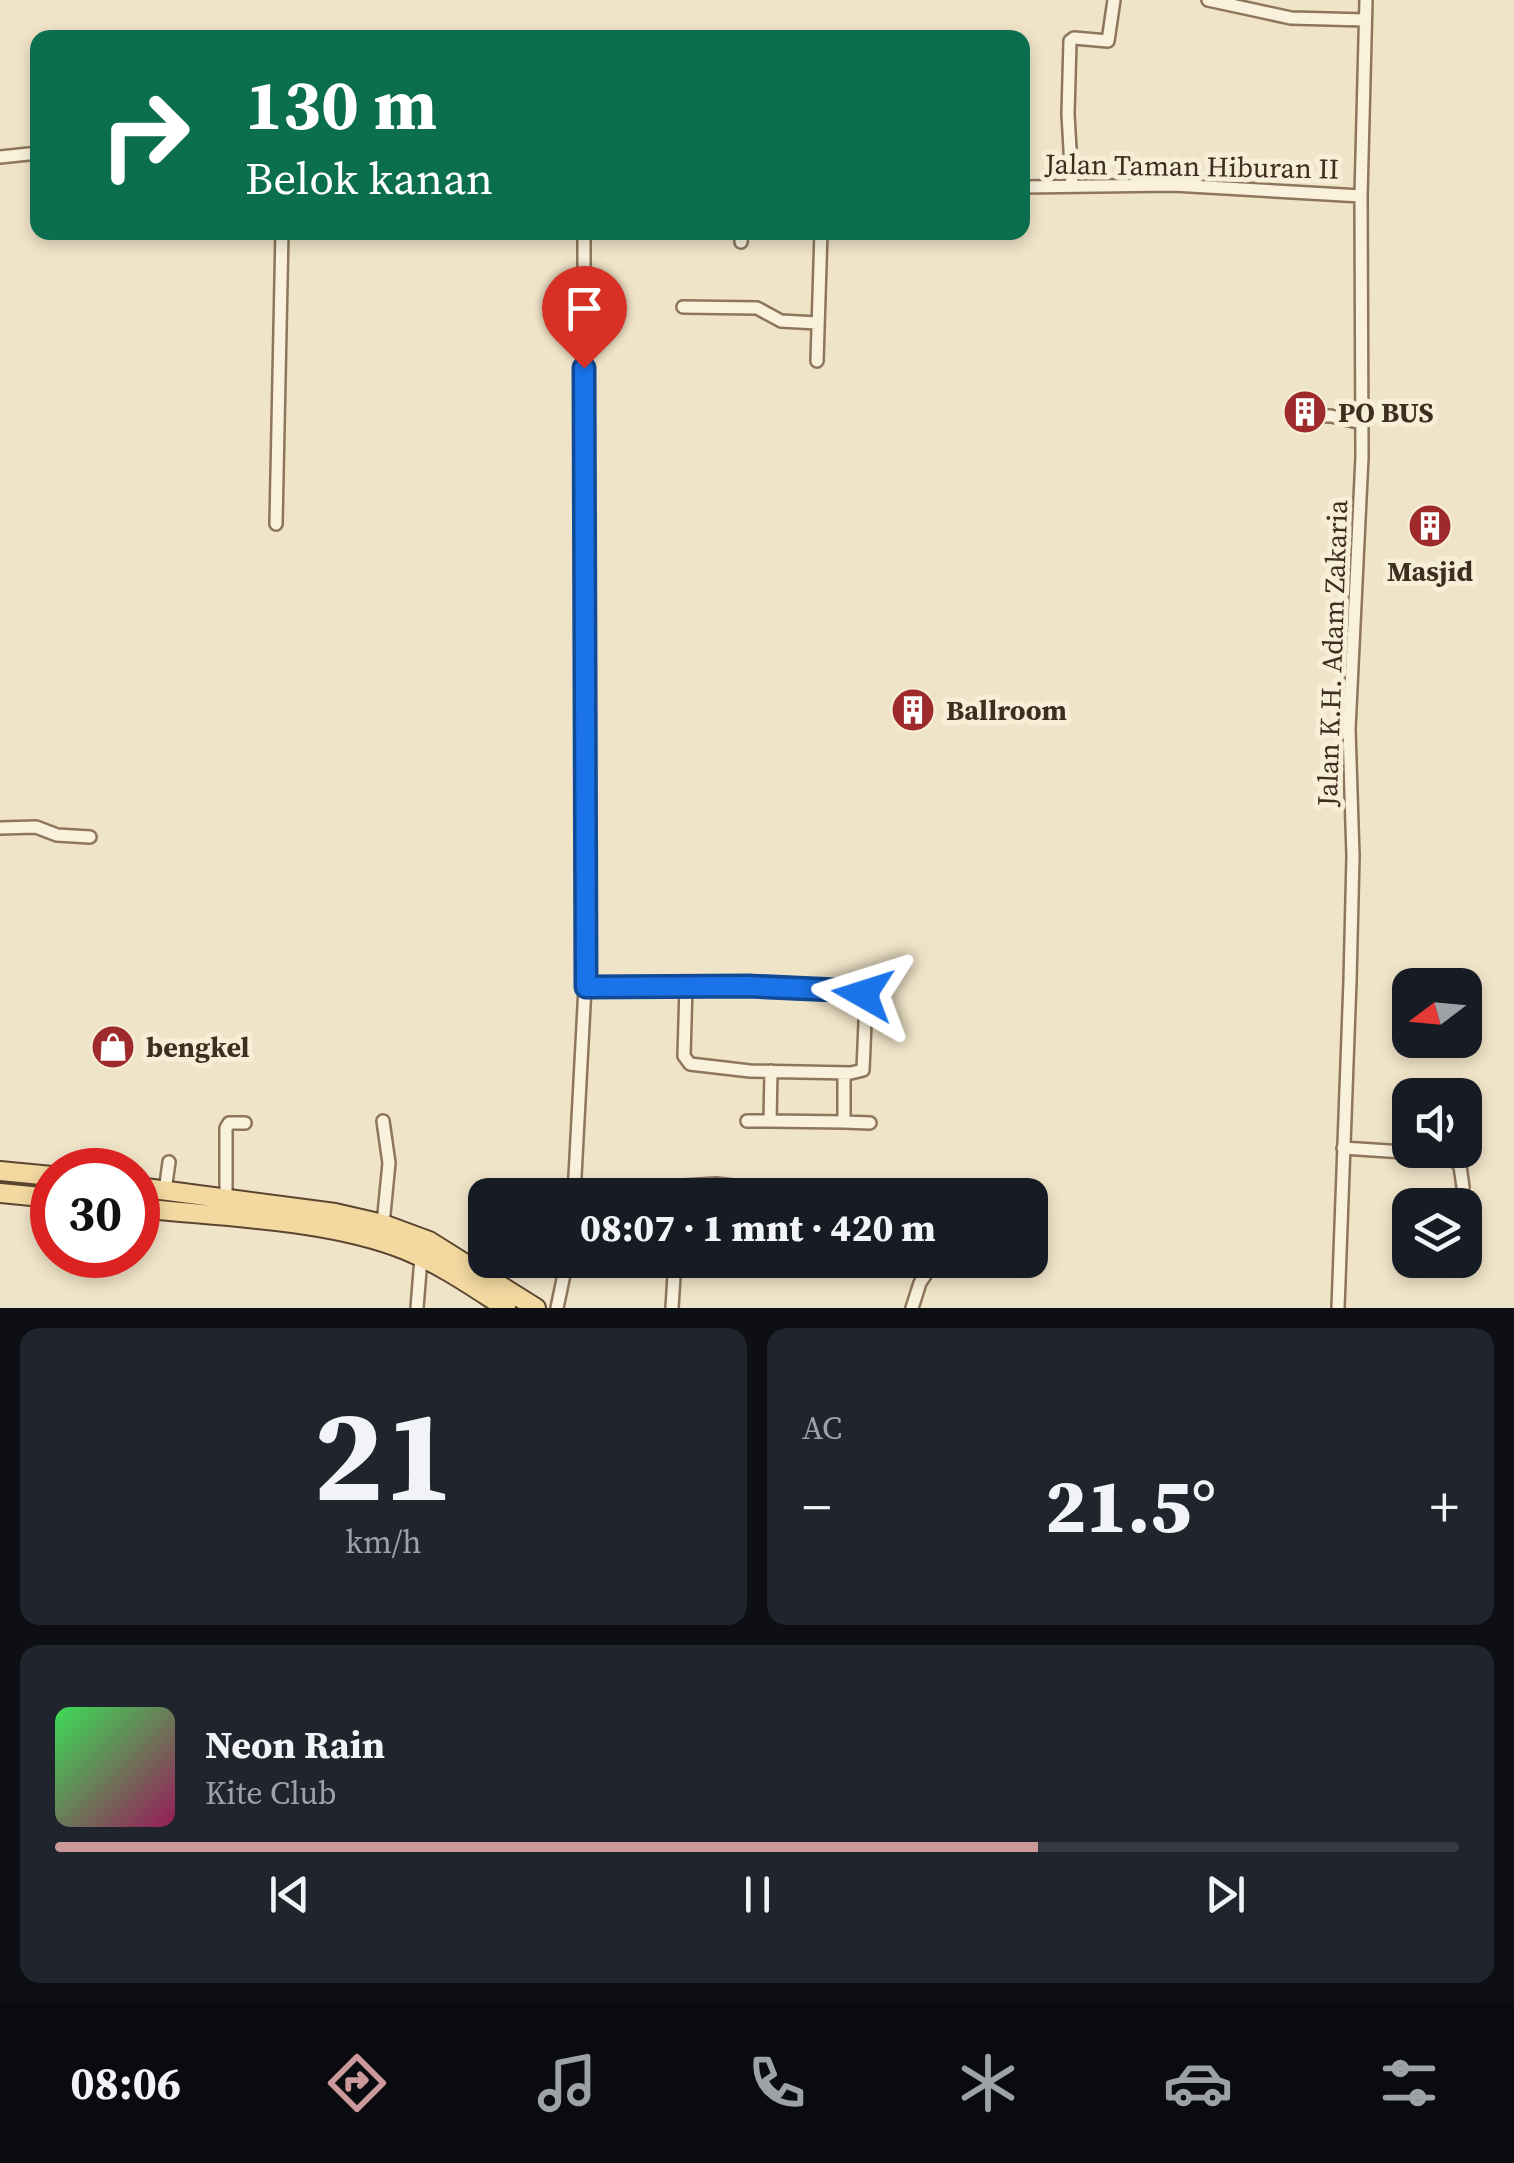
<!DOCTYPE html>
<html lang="id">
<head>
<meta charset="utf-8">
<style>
	body { margin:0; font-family:"Source Serif 4",serif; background:#20242c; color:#f1f3f6; height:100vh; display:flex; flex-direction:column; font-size:38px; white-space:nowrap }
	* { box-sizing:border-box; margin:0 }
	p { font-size:32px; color:#9ea1a6 }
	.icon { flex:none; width:55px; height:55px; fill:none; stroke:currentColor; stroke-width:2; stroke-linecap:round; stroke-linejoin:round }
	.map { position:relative; height:1308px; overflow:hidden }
	.panel { display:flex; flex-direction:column; gap:20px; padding:20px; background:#0d0f14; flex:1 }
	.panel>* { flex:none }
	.hud { position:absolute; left:30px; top:30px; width:1000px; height:210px; border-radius:20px; box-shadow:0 5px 15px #0003; background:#0b6e4f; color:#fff; overflow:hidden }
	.needle { width:65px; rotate:254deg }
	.tools { position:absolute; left:1392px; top:968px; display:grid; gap:20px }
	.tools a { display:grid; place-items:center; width:90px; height:90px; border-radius:20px; background:#171b24; box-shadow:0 5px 15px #0003; font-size:50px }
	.speed { position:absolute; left:30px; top:1148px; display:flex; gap:20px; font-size:50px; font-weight:700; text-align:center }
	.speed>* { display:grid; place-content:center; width:130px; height:130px; border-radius:50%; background:#171b24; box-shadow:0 5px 15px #0003; line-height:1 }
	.speed .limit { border:15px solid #d22; background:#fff; color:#111 }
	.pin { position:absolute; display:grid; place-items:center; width:85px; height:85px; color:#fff; margin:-102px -42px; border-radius:50% 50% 50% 0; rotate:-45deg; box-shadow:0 0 10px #0007 }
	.pin .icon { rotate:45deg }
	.me { position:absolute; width:110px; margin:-55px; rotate:276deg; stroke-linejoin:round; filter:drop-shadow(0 0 8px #0008) }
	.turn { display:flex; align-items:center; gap:35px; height:210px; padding:0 50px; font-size:45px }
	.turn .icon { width:130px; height:130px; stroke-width:2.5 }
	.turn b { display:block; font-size:70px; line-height:85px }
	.big { font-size:75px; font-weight:800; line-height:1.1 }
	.panel .tile { flex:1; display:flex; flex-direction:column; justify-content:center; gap:15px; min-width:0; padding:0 35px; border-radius:20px; background:#20242c }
	.panel .dial { align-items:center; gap:0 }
	.dial b { font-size:130px; line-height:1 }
	.song { display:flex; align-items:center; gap:30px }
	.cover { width:120px; height:120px; border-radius:15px; background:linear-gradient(135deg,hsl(130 70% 55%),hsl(330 70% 35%)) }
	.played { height:10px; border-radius:5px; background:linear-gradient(90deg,#cc999b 70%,#363941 70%) }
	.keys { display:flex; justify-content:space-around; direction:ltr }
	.heat { display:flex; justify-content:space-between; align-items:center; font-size:55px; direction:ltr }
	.panel .tiles { flex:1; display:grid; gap:20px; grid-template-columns:1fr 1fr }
	.tile:last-child { grid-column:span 2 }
	.trip { position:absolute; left:468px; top:1178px; width:580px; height:100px; border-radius:20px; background:#171b24; box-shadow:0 5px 15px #0003; font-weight:800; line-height:100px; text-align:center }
	.menu { display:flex; height:160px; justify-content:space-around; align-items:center; background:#090b0e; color:#9ea1a6 }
	.menu .icon { width:70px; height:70px }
	.menu .selected { color:#cc999b }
	.menu b { font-size:45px; color:#f1f3f6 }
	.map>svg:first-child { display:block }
</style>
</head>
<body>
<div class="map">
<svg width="1514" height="1308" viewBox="0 0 1514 1308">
	<rect width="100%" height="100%" fill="#f0e4c8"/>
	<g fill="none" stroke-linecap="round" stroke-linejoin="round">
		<defs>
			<path id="street" d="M1208 0 1291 18 1365 20
				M0 157 38 153
				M1072 185 1068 114 1070 41 1074 38 1108 41 1114 0
				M1022 187 1173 185 1361 196
				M741 242 742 232
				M683 307 757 308 781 321 817 323
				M817 361 821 232
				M1294 415 1331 416 1362 423
				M276 524 282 232
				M0 828 36 827 57 835 90 837
				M585 987 748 986 858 991 866 999 863 1070 851 1073 750 1071 690 1064 684 1056 686 987
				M771 1071 770 1121 844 1122V1073
				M747 1121H770
				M844 1122 870 1123
				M1343 1148 1449 1155 1460 1166 1463 1187
				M165 1191 169 1162
				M574 1195 585 987 584 232
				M680 1195 684 1186 716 1184 759 1189 762 1195
				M226 1198V1128L229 1123H245
				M383 1224 389 1163 383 1121
				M417 1308 421 1258
				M557 1308 567 1260
				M672 1308 675 1260
				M912 1308 920 1283 935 1260
				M1338 1308 1350 981 1353 856 1349 729 1362 457 1361 196 1366 0"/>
			<path id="primary" d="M0 1171 52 1176
				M138 1187 335 1213 383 1224 429 1241 536 1308
				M0 1193 52 1198
				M138 1208C221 1217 328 1219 405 1250 442 1265 473 1287 506 1308"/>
		</defs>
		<!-- street casing -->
		<use href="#street" stroke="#8d765c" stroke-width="16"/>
		<!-- primary casing -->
		<use href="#primary" stroke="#5b4430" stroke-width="22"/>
		<!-- street -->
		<use href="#street" stroke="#faf1dc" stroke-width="11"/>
		<!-- primary -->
		<use href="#primary" stroke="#f3d9a0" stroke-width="18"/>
	</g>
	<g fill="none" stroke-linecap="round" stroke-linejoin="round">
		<defs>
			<path id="route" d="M584 368 586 987 748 986 858 991 863 994"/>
		</defs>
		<!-- route casing -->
		<use href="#route" stroke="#114b97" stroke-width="25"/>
		<!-- route -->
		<use href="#route" stroke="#1a73e8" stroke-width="18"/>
	</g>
	<!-- icons -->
	<defs>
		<symbol id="building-disc" viewBox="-11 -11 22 22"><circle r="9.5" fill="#9e2a2b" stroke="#f7eed8"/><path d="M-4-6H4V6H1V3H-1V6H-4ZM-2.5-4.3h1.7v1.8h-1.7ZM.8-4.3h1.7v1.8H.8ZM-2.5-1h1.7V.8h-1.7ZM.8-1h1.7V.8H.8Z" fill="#fff"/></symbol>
		<symbol id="shop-disc" viewBox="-11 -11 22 22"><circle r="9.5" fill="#9e2a2b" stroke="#f7eed8"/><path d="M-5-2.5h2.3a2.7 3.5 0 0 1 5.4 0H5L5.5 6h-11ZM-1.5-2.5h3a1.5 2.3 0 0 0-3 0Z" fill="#fff"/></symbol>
	</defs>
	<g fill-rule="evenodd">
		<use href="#building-disc" x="1280" y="387" width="50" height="50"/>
		<use href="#building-disc" x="1405" y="501" width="50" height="50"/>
		<use href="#building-disc" x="888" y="685" width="50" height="50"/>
		<use href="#shop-disc" x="88" y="1022" width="50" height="50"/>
	</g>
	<g text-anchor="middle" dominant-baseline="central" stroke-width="10" stroke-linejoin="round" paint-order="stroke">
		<!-- street labels -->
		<g font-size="28" fill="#3d2e20" stroke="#f7eed8">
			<text transform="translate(1192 166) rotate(1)">Jalan Taman Hiburan II</text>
			<text transform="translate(1332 653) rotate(-88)">Jalan K.H. Adam Zakaria</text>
		</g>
		<!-- poi labels -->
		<g font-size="28" font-weight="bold" fill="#3d2e20" stroke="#f7eed8" text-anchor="start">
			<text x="1338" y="412">PO BUS</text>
			<text x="1430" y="571" text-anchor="middle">Masjid</text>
			<text x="946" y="710">Ballroom</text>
			<text x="146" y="1047">bengkel</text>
		</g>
	</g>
</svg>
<div class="tools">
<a><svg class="needle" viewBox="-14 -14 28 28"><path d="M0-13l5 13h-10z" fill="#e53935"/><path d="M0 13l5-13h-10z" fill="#9ea1a6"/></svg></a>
<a><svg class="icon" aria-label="sound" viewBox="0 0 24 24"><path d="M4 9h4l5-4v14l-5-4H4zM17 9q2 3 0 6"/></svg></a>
<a><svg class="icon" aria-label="layers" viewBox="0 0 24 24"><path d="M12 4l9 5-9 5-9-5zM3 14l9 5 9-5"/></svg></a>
</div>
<div class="speed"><div class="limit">30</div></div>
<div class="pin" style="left:584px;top:368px;background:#d93025"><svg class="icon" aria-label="arrive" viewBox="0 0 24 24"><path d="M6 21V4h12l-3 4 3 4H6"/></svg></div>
<svg class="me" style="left:863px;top:994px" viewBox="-20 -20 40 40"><path d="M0-17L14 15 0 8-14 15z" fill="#1a73e8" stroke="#fff" stroke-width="4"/></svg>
<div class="trip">08:07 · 1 mnt · 420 m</div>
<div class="hud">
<div class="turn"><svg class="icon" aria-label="right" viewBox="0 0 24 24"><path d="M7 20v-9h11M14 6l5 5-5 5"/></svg><div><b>130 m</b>Belok kanan</div></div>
</div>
</div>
<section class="panel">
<div class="tiles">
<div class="tile dial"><b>21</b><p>km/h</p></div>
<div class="tile"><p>AC</p>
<div class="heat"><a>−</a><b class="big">21.5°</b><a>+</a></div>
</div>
<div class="tile">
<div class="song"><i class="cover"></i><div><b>Neon Rain</b><p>Kite Club</p></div></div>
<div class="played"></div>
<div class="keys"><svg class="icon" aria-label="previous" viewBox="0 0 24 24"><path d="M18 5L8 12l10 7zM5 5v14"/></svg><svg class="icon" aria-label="pause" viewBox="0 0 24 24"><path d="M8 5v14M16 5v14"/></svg><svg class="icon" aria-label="next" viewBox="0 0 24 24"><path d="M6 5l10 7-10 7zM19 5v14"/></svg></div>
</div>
</div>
</section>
<nav class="menu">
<b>08:06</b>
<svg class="icon selected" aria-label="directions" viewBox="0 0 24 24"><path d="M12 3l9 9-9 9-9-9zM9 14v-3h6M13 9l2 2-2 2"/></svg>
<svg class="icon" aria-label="music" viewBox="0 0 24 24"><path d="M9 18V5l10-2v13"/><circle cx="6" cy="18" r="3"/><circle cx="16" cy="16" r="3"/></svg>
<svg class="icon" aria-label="phone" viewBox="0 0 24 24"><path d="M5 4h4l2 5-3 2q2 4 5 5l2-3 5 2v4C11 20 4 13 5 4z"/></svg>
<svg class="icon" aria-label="climate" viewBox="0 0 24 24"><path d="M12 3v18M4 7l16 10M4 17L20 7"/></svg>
<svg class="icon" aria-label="car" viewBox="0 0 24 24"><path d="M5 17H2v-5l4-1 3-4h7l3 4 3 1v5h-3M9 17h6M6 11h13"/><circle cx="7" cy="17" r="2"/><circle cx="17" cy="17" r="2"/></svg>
<svg class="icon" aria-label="filters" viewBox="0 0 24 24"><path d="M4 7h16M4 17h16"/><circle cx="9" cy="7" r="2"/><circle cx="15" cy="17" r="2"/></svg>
</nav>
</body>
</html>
